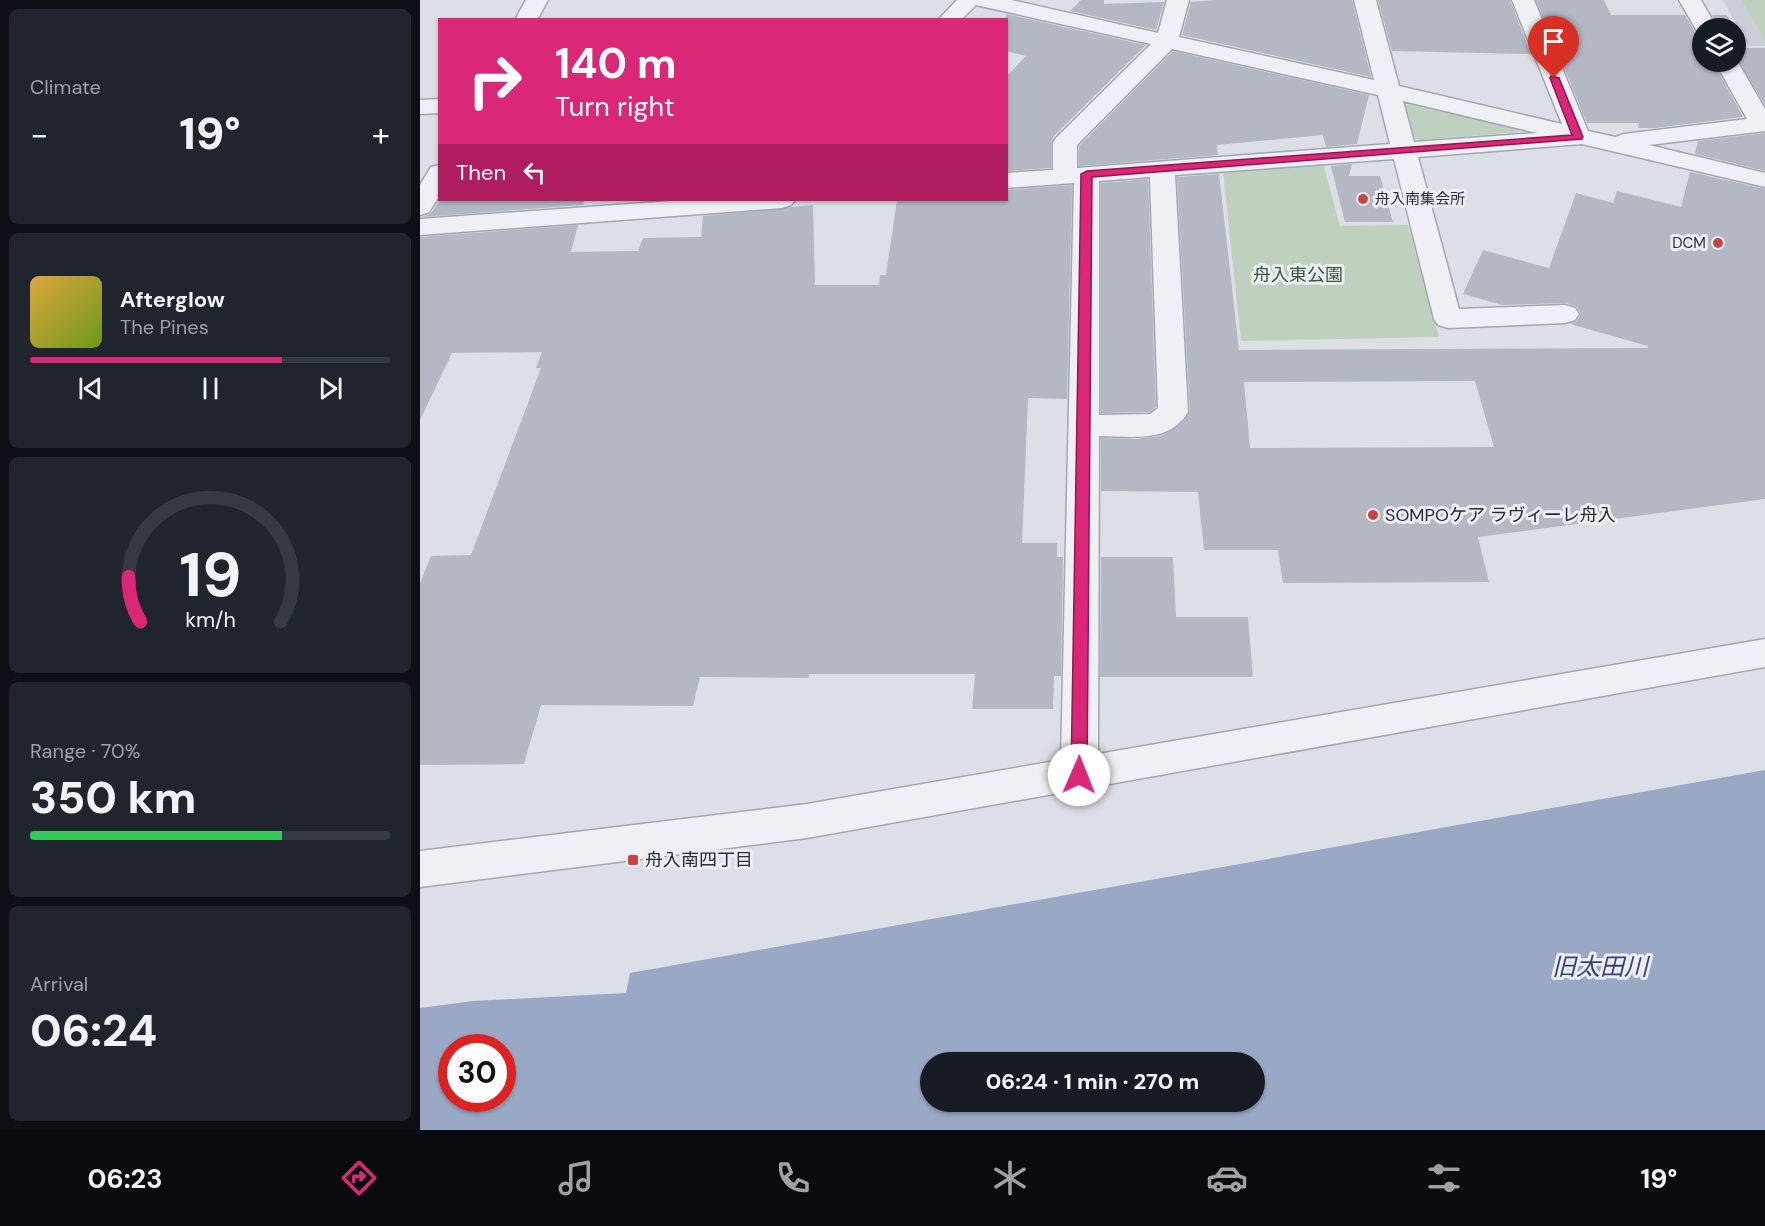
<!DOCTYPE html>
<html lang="en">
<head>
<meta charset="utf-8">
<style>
	body { margin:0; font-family:"DM Sans","Noto Sans JP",sans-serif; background:#20242c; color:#f1f3f6; height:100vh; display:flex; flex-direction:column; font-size:22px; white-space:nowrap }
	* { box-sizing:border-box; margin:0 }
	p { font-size:20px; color:#9ea1a6 }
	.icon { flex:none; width:33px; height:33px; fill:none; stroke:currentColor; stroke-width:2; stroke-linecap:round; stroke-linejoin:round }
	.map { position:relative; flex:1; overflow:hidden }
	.side { display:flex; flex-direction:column; gap:9px; padding:9px; background:#0d0f14; width:420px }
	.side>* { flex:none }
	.hud { position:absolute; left:18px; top:18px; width:570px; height:183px; border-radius:0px; box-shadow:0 2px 4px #0004; background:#db2777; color:#fff; overflow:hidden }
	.buttons { position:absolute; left:1272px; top:18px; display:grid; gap:12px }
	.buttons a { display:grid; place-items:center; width:54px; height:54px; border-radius:50%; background:#171b24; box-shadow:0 2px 4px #0004; font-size:30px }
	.speed { position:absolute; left:18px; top:1034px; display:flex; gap:12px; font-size:30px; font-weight:700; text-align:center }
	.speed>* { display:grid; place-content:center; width:78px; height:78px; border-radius:50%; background:#171b24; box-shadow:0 2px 4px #0004; line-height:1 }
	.speed .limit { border:9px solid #d22; background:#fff; color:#111 }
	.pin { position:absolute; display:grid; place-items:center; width:51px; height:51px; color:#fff; margin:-62px -26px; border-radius:50% 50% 50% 0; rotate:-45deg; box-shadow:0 0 6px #0007 }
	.pin .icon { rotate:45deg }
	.me { position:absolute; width:66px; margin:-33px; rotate:1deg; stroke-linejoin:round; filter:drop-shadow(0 0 4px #0008) }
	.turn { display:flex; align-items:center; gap:21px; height:126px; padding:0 18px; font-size:27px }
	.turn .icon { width:78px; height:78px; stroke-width:2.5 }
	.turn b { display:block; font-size:42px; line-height:51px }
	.then { display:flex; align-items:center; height:57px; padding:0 18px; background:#0003; gap:12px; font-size:22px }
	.big { font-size:45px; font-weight:800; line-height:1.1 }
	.side .tile { flex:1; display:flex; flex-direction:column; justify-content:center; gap:9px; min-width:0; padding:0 21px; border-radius:9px; background:#20242c }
	.side .dial { align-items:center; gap:0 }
	.dial svg { height:156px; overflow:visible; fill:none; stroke:#363941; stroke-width:7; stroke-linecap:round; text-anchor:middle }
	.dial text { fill:#f1f3f6; stroke:none }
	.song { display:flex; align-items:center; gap:18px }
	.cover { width:72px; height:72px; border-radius:9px; background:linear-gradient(135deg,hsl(40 70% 55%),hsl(80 70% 35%)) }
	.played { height:6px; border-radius:3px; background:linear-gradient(90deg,#db2777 70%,#363941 70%) }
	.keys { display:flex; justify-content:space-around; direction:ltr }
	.heat { display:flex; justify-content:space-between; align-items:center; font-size:33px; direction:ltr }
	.charge { height:9px; border-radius:4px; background:linear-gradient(90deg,#34c759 70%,#363941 0) }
	.trip { position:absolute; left:500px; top:1052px; width:345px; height:60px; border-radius:30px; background:#171b24; box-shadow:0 2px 4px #0004; font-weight:800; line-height:60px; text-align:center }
	.dock { display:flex; height:96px; justify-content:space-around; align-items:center; background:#090b0e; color:#9ea1a6 }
	.dock .icon { width:42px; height:42px }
	.dock .current { color:#db2777 }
	.dock b { font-size:27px; color:#f1f3f6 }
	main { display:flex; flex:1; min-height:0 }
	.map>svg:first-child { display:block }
</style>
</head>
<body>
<main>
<section class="side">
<div class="tile"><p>Climate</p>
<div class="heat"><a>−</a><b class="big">19°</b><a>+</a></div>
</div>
<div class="tile">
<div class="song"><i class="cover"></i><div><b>Afterglow</b><p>The Pines</p></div></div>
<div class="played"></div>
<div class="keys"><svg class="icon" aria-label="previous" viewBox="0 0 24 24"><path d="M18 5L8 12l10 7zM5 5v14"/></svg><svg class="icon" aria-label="pause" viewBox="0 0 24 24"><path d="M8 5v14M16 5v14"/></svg><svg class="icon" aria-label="next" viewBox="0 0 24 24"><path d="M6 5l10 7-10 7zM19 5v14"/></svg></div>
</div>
<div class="tile dial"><svg viewBox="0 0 100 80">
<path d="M14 69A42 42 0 1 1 86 69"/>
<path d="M14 69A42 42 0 0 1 8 46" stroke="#db2777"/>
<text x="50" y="56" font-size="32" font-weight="700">19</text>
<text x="50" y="72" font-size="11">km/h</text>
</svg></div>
<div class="tile"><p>Range · 70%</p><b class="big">350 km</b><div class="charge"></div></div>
<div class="tile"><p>Arrival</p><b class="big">06:24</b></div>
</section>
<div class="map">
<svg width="1345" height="1130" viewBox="0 0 1345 1130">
	<rect width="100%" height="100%" fill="#dddfe6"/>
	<!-- built -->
	<path fill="#cbced8" d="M1303 0H1345V46H1328Z"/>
	<!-- green -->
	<path fill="#c0d0be" d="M1321 0H1345V40Z
		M989 104 1097 127 1098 132 1001 140 992 138 983 106Z
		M903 163 920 226 988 225 1019 337 821 341 803 171Z"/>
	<!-- water -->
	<path fill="#99a8c5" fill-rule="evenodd" d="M1345 770V1130H0V1008L53 1001 206 993 210 973ZM32 1047H82V1098H32ZM510 1062H834V1101H510Z"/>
	<!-- building -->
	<path fill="#b4b8c3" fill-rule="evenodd" d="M661 0H684V4L744 2 736 30 650 11Z
		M795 0H932L951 77 762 35 771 2Z
		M958 0H1090L1111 54 972 51Z
		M1116 0H1184L1191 15H1265L1276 34 1282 36V62H1293L1323 117 1235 128H1218L1219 123H1167Z
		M586 14 726 45 634 136 631 143V168L586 171V77L606 56 586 51Z
		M1292 15H1307L1315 28H1299Z
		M1316 30 1325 48H1345V105L1316 57Z
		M753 51 949 95 937 144 906 147 903 135 797 145 798 155 659 166V146Z
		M1345 133V171L1275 154 1278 141Z
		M932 164 929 176H960L973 222H925L911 166Z
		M1270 172 1345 189V499L1058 537 1069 582 863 583 858 550H784L778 492 681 491V438L716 439 741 436 761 424 770 412 757 177 799 174 819 350 1228 348V346L1150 324 1157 321 1161 313 1156 306 1146 303 1082 305 1043 294 1063 250 1129 268 1156 193 1193 203 1197 191 1261 207ZM1055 381 1074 447 830 448 824 382Z
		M728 179 736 407 729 412 681 413V183Z
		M652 185 647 399 608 398 602 543H637V557H643L641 676H634L633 709H552L555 674H389V678L280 677 273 706 121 705 104 764 0 765V583L11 556 51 555 121 368H116L122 352 32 353 0 420V237L158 225 151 252 218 251 223 238 281 237 283 216 393 205 395 285H459L460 275H466L477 200H586V190Z
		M20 200H164L163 205 2 217 11 213Z
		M681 557H753L756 617H828L833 677H680Z"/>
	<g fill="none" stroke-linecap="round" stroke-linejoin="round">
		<defs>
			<path id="minor" d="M106 0H128L117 20H95Z
				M537 0H591L738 33 747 0H769L759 37 954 80 934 0H956L979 86 1142 124 1092 0H1114L1168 131 1195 137 1204 134 1327 119 1295 62H1316V59L1345 109V131L1229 145 1345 173V187L1162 144 998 157 1039 309 1145 305 1155 308 1159 314 1155 320 1145 323 1028 328 1018 325 1014 319 974 159 755 175 768 412C749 444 711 436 679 436L678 754 1345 639V667L387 838 0 887V851L387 804 641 760 654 183 586 188V173L633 170V143L636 138 731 44 556 5 541 20H518ZM752 49 958 95 970 144 657 168V145ZM983 101 1117 133 994 142ZM730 177 738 408 730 414 679 415V181Z
				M1259 0H1281L1297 28H1282V34L1278 33Z
				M20 99V113L0 114V100Z
				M20 165V195L9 212 0 215V185L11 167Z
				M266 200H375L371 205 362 208 0 235V219Z"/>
		</defs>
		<!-- minor casing -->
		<use href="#minor" stroke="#a3a6b0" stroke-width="3"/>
		<!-- minor -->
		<use href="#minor" fill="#eff0f5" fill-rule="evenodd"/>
	</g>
	<!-- route -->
	<path fill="#db2777" stroke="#8e194d" stroke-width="1.5" d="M1131 76 1139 78 1163 137 1162 139 672 177 667 775 664 780 659 782 653 780 651 775 661 174 667 171 1152 135 1130 78Z"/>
	<!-- markers -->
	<g fill="#c84546" stroke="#eceef4" stroke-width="2">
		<circle cx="943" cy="199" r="6"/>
		<circle cx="1298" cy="243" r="6"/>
		<circle cx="953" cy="515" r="6"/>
		<rect x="207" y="854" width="12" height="12" rx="3"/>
	</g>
	<g text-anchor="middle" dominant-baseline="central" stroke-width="6" stroke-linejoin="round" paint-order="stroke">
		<!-- far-poi labels -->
		<g font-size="15" fill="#272c3c" stroke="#eceef4" text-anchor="start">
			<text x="955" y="199">舟入南集会所</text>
			<text x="1286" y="243" text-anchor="end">DCM</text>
		</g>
		<!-- park labels -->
		<g font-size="18" fill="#375735" stroke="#eceef4">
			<text x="878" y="275">舟入東公園</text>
		</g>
		<!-- poi labels -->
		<g font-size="18" fill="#272c3c" stroke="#eceef4" text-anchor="start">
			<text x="965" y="515">SOMPOケア ラヴィーレ舟入</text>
			<text x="225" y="860">舟入南四丁目</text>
		</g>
		<!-- near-water labels -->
		<g font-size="24" font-style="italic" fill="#33456e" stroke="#eceef4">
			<text x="1180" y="966">旧太田川</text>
		</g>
	</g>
</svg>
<div class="buttons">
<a><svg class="icon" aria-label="layers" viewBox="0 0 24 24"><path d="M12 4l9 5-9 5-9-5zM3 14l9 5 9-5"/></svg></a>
</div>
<div class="speed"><div class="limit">30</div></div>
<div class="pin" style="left:1134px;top:78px;background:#d93025"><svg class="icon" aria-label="arrive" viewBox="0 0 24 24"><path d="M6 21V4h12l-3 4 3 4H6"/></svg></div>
<svg class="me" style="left:659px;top:775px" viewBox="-20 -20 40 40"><circle r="19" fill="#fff"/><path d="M0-13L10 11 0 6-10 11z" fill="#db2777"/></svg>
<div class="trip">06:24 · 1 min · 270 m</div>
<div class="hud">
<div class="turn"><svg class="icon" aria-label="right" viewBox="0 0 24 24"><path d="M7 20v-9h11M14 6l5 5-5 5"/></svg><div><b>140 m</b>Turn right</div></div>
<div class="then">Then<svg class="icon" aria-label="left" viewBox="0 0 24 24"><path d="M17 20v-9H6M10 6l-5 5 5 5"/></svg></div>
</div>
</div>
</main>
<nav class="dock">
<b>06:23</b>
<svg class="icon current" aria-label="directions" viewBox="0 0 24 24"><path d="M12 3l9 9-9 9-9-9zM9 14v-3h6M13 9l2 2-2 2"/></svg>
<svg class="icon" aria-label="music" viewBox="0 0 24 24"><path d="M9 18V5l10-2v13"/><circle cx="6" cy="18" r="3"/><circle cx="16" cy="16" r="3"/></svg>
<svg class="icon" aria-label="phone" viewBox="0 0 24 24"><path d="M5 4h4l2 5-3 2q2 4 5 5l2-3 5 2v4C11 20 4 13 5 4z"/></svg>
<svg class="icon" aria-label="climate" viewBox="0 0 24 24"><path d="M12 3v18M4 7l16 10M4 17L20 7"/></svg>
<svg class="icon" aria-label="car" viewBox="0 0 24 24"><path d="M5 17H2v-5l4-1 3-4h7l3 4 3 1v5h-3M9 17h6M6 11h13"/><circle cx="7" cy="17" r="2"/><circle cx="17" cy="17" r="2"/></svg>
<svg class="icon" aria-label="filters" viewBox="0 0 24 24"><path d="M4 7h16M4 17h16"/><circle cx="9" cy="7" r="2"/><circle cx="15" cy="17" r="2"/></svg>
<b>19°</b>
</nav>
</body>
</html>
